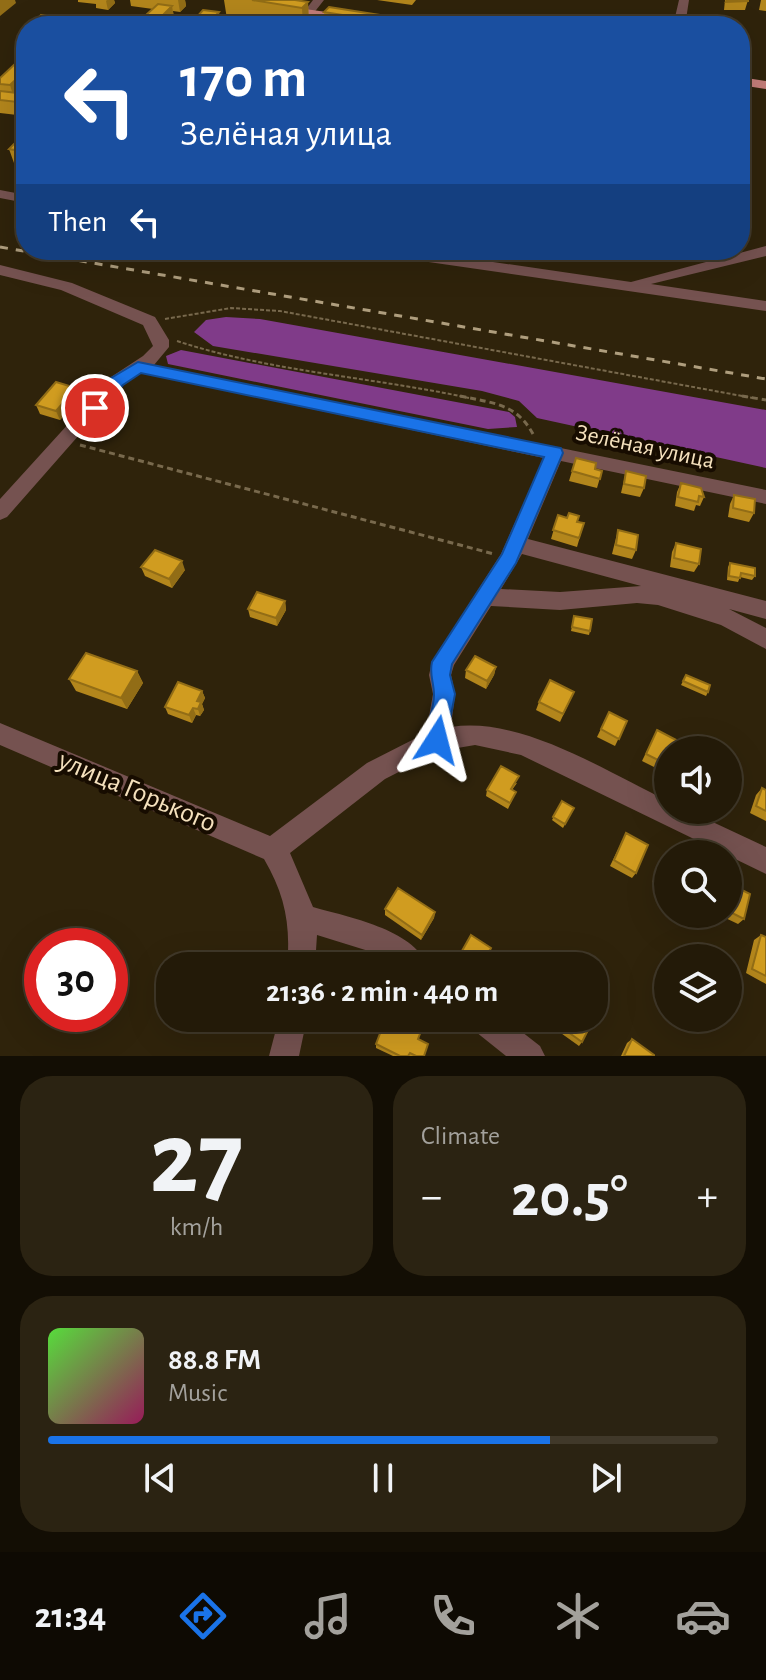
<!DOCTYPE html>
<html lang="en">
<head>
<meta charset="utf-8">
<style>
	body { margin:0; font-family:"Alegreya Sans",sans-serif; background:#2b2312; color:#f1f3f6; height:100vh; display:flex; flex-direction:column; font-size:30px; white-space:nowrap }
	* { box-sizing:border-box; margin:0 }
	p { font-size:26px; color:#a3a19c }
	.icon { flex:none; width:44px; height:44px; fill:none; stroke:currentColor; stroke-width:2; stroke-linecap:round; stroke-linejoin:round }
	.map { position:relative; height:1056px; overflow:hidden }
	.sheet { display:flex; flex-direction:column; gap:20px; padding:20px; background:#130e04; flex:1 }
	.sheet>* { flex:none }
	.top-card { position:absolute; left:16px; top:16px; width:734px; height:244px; border-radius:32px; box-shadow:0 8px 32px #0002,0 0 0 2px #403829; background:#1a4fa0; color:#fff; overflow:hidden }
	.tools { position:absolute; left:654px; top:736px; display:grid; gap:16px }
	.tools a { display:grid; place-items:center; width:88px; height:88px; border-radius:50%; background:#231a08; box-shadow:0 8px 32px #0002,0 0 0 2px #403829; font-size:40px }
	.speed { position:absolute; left:24px; top:928px; display:flex; gap:16px; font-size:40px; font-weight:700; text-align:center }
	.speed>* { display:grid; place-content:center; width:104px; height:104px; border-radius:50%; background:#231a08; box-shadow:0 8px 32px #0002,0 0 0 2px #403829; line-height:1 }
	.speed .limit { border:12px solid #d22; background:#fff; color:#111 }
	.pin { position:absolute; display:grid; place-items:center; width:68px; height:68px; color:#fff; margin:-34px; border:4px solid #fff; border-radius:50%; box-shadow:0 2px 8px #0007 }
	.me { position:absolute; width:88px; margin:-44px; rotate:9deg; stroke-linejoin:round; filter:drop-shadow(0 0 6px #0008) }
	.turn { display:flex; align-items:center; gap:28px; height:168px; padding:0 32px; font-size:36px }
	.turn .icon { width:104px; height:104px; stroke-width:2.5 }
	.turn b { display:block; font-size:56px; line-height:68px }
	.then { display:flex; align-items:center; height:76px; padding:0 32px; background:#0003; gap:16px; font-size:30px }
	.big { font-size:60px; font-weight:700; line-height:1.1 }
	.sheet .tile { flex:1; display:flex; flex-direction:column; justify-content:center; gap:12px; min-width:0; padding:0 28px; border-radius:32px; background:#2b2312 }
	.sheet .dial { align-items:center; gap:0 }
	.dial b { font-size:104px; line-height:1 }
	.song { display:flex; align-items:center; gap:24px }
	.cover { width:96px; height:96px; border-radius:12px; background:linear-gradient(135deg,hsl(110 70% 55%),hsl(330 70% 35%)) }
	.played { height:8px; border-radius:4px; background:linear-gradient(90deg,#1a73e8 75%,#403829 75%) }
	.keys { display:flex; justify-content:space-around; direction:ltr }
	.heat { display:flex; justify-content:space-between; align-items:center; font-size:44px; direction:ltr }
	.sheet .tiles { flex:1; display:grid; gap:20px; grid-template-columns:1fr 1fr }
	.tile:last-child { grid-column:span 2 }
	.trip { position:absolute; left:156px; top:952px; width:452px; height:80px; border-radius:32px; background:#231a08; box-shadow:0 8px 32px #0002,0 0 0 2px #403829; font-weight:700; line-height:80px; text-align:center }
	.tab-bar { display:flex; height:128px; justify-content:space-around; align-items:center; background:#0e0a03; color:#a3a19c }
	.tab-bar .icon { width:56px; height:56px }
	.tab-bar .active { color:#1a73e8 }
	.tab-bar b { font-size:36px; color:#f1f3f6 }
	.map>svg:first-child { display:block }
</style>
</head>
<body>
<div class="map">
<svg width="766" height="1056" viewBox="0 0 766 1056">
	<rect width="100%" height="100%" fill="#2f230b"/>
	<!-- forest -->
	<path fill="#803b89" d="M226 317 260 319 766 410V468L537 418 519 401 482 391 213 346 194 332 206 320Z
		M181 350 509 412 515 417 517 427 488 429 168 364 166 356Z"/>
	<g fill="none" stroke-linecap="round" stroke-linejoin="round">
		<!-- path-far1 -->
		<path stroke="#78694d" stroke-width="2" stroke-dasharray="4 2" stroke-linecap="butt" d="M165 319 231 308 280 311 753 398
			M177 341C271 372 373 377 469 398"/>
		<!-- path -->
		<path stroke="#78694d" stroke-width="3" stroke-dasharray="6 4" stroke-linecap="butt" d="M460 396C492 403 516 403 533 434
			M742 396 766 400
			M80 445 494 554"/>
		<!-- minor -->
		<path fill="#755250" fill-rule="evenodd" d="M313 0H324L313 14H305L304 12Z
			M679 0H689L685 26H673Z
			M323 13 332 15 324 26H312Z
			M198 14 249 23 255 26H230L194 19 193 17Z
			M0 190 26 195V203L0 198Z
			M766 246V256L651 284 766 301V311L380 255 372 250H411L631 282Z
			M0 265 72 283 155 317 169 340V347L154 365 766 490V504L561 461 528 539 766 601V619L729 609 766 628V649L721 625 658 605 637 603 560 610 491 606 454 665 451 675 455 694 451 727C521 716 605 771 668 801V810H687L766 847V874L521 755 475 745 440 751 385 779 290 853 313 907C348 917 413 929 428 966H392L375 953 317 935 315 966H287C291 925 285 895 264 859L0 745V723L270 836 367 763 426 733 433 694 429 675 432 662 501 554 544 458 141 373 123 385 7 517 0 520V499L111 377 143 356 153 346 143 325 61 290 0 275ZM522 554 641 586 560 592 501 589Z
			M279 1018H307L299 1056H269Z
			M467 1018H504L540 1046 545 1056H506L471 1028Z"/>
		<!-- major -->
		<path fill="#c47d79" fill-rule="evenodd" d="M284 6 404 23 410 26H381L280 11V7Z
			M740 77 766 81V89L740 85Z"/>
		<!-- rail -->
		<path stroke="#af9e7e" stroke-width="3" stroke-dasharray="8 8" stroke-linecap="butt" d="M0 247 766 379"/>
	</g>
	<!-- wall -->
	<path fill="#b3861c" d="M78 0H114L115 3 108 10 96 8V4L78 2Z
		M130 0H185L186 6 180 12 173 11 174 18 167 26H134L153 9 131 6Z
		M224 0H295L308 2 309 26H267L227 19Z
		M377 0H416L412 5Z
		M725 0H748L745 10H724Z
		M761 0H766V11L759 10Z
		M324 12 431 23V26H325Z
		M26 63V87L20 93 26 94V116L0 113V78Z
		M26 132V165L14 163 9 149Z
		M76 388 79 398 60 420 40 414 36 405Z
		M576 458 595 469 602 471 597 488 569 481Z
		M626 471 644 488 640 497 621 493Z
		M681 483 704 497 700 506 696 505 694 511 675 506 677 492Z
		M734 495 754 513 749 522 728 517 730 504Z
		M558 515 584 523 577 547 551 539Z
		M618 530 636 550 632 559 612 554Z
		M676 543 699 564 694 572 670 567 672 552Z
		M730 563 755 576 752 580 740 577 738 582 727 580 728 567Z
		M141 567 185 570 172 588 145 576Z
		M285 601 286 610 277 626 250 617 248 609Z
		M574 616 590 631 589 635 571 631Z
		M496 667 494 675 486 689 465 678 466 670Z
		M137 671 143 683 127 709 76 691 69 679Z
		M686 675 708 692 706 696 681 685Z
		M202 691 205 698 202 704 204 710 200 716 196 715 192 723 168 714 165 707Z
		M574 692 560 722 536 710 539 702Z
		M609 712 627 721 615 746 597 737Z
		M657 730 668 750V774L642 761Z
		M517 783 512 790 516 792 508 809 486 796 487 790Z
		M762 788 766 790V821L750 813 756 795Z
		M562 801 574 808 563 828 552 820Z
		M626 833 636 873 632 878 610 866Z
		M669 852 668 854V892L652 882 664 858Z
		M728 883 744 919 738 924 717 914H728Z
		M385 909 435 912 434 918 421 940 385 915Z
		M761 935 766 937V984L746 973 754 940Z
		M491 948 481 966H461L456 963 458 958Z
		M564 1018H594L582 1042 579 1046 558 1031Z
		M419 1039 424 1056H393L376 1048V1044Z
		M632 1039 654 1056H621L627 1043Z"/>
	<!-- shaded-wall -->
	<path fill="#926d16" d="M0 0H15L16 3 0 16Z
		M107 0H114L115 3 108 10 106 1Z
		M178 0H185L186 6 180 12Z
		M308 2 309 26H303L302 8Z
		M172 6 174 18 167 26H152Z
		M219 12 221 24 220 26H206Z
		M26 70V87L14 98 10 85Z
		M76 388 79 398 60 420 56 411Z
		M182 561 185 570 172 588 169 579Z
		M285 601 286 610 277 626 276 618Z
		M496 667 494 675 486 689 487 681Z
		M137 671 143 683 127 709 121 698Z
		M202 691 205 698 202 704 204 710 200 716 198 709 197 701Z
		M193 708 196 715 192 723 189 715Z
		M435 912 434 918 421 940 422 935Z"/>
	<!-- building -->
	<path fill="#d09c20" stroke="#926d16" stroke-width="2" d="M252 0H295L308 2 302 8Z
		M727 0H748V1L726 2Z
		M158 4 172 6 152 26H134Z
		M329 7 431 23 429 26H410L324 12Z
		M203 10 219 12 206 26H189Z
		M41 15 50 16 46 19 92 21 84 26 33 25 38 20H36Z
		M17 62 26 63V70L10 85 0 84V78Z
		M0 91 26 94V103L0 100Z
		M26 132V152L9 149Z
		M56 382 76 388 56 411 36 405Z
		M576 458 596 463 595 469 602 471 600 479 572 471Z
		M626 471 646 476 644 488 624 484Z
		M681 483 701 488 704 497 699 496 698 502 678 497Z
		M734 495 755 499 754 513 733 508Z
		M569 513 579 516 577 522 584 523 579 538 553 530 558 515 567 518Z
		M618 530 638 535 636 550 616 545Z
		M676 543 701 549 699 564 674 558Z
		M155 550 182 561 169 579 141 567Z
		M730 563 755 568V576L741 573 740 578 729 576Z
		M257 592 285 601 276 618 248 609Z
		M574 616 592 619 590 631 572 627Z
		M86 653 137 671 121 698 69 679Z
		M475 656 496 667 487 681 466 670Z
		M686 675 710 685 708 692 683 681Z
		M550 680 574 692 563 714 539 702Z
		M178 682 202 691 197 701 201 702 198 709 193 708 189 715 165 707Z
		M609 712 627 721 619 739 601 729Z
		M657 730 682 743 680 750H668V765L646 754Z
		M501 766 519 776 511 789 516 792 510 803 487 790Z
		M762 788 766 790V811L756 806Z
		M562 801 574 808 565 824 553 817Z
		M626 833 648 845 636 873 614 860Z
		M669 852 672 854H668V884L656 876Z
		M728 883 750 894 744 919 728 911Z
		M398 888 435 912 422 935 385 909Z
		M471 935 491 948 481 966H469L458 958Z
		M761 935 766 937V976L752 969Z
		M496 952 516 965 515 966H488Z
		M386 1018H408L423 1026 418 1039 428 1044 424 1056H416L410 1053 408 1056H400L376 1044Z
		M565 1018H594L582 1042 561 1027Z
		M632 1039 654 1055V1056H624Z"/>
	<!-- route -->
	<path fill="#1a73e8" stroke="#114b97" stroke-width="2" d="M138 362 561 448 563 453 516 563 452 664 450 675 455 694 445 747 437 750 430 747C422 731 434 712 434 695 434 682 429 675 432 662L502 554 544 457 141 373 123 385 100 412H89V404L111 378Z"/>
	<g text-anchor="middle" dominant-baseline="central" stroke-width="8" stroke-linejoin="round" paint-order="stroke">
		<!-- street labels -->
		<g font-size="24" fill="#f5e1bd" stroke="#170c00">
			<text transform="translate(645 447) rotate(12)">Зелёная улица</text>
		</g>
		<!-- near-street labels -->
		<g font-size="28" fill="#f5e1bd" stroke="#170c00">
			<text transform="translate(137 792) rotate(23)">улица Горького</text>
		</g>
	</g>
</svg>
<div class="tools">
<a><svg class="icon" aria-label="sound" viewBox="0 0 24 24"><path d="M4 9h4l5-4v14l-5-4H4zM17 9q2 3 0 6"/></svg></a>
<a><svg class="icon" aria-label="search" viewBox="0 0 24 24"><circle cx="10" cy="10" r="6"/><path d="M15 15l6 6"/></svg></a>
<a><svg class="icon" aria-label="layers" viewBox="0 0 24 24"><path d="M12 4l9 5-9 5-9-5zM3 14l9 5 9-5"/></svg></a>
</div>
<div class="speed"><div class="limit">30</div></div>
<div class="pin" style="left:95px;top:408px;background:#d93025"><svg class="icon" aria-label="arrive" viewBox="0 0 24 24"><path d="M6 21V4h12l-3 4 3 4H6"/></svg></div>
<svg class="me" style="left:437px;top:740px" viewBox="-20 -20 40 40"><path d="M0-17L14 15 0 8-14 15z" fill="#1a73e8" stroke="#fff" stroke-width="4"/></svg>
<div class="trip">21:36 · 2 min · 440 m</div>
<div class="top-card">
<div class="turn"><svg class="icon" aria-label="left" viewBox="0 0 24 24"><path d="M17 20v-9H6M10 6l-5 5 5 5"/></svg><div><b>170 m</b>Зелёная улица</div></div>
<div class="then">Then<svg class="icon" aria-label="left" viewBox="0 0 24 24"><path d="M17 20v-9H6M10 6l-5 5 5 5"/></svg></div>
</div>
</div>
<section class="sheet">
<div class="tiles">
<div class="tile dial"><b>27</b><p>km/h</p></div>
<div class="tile"><p>Climate</p>
<div class="heat"><a>−</a><b class="big">20.5°</b><a>+</a></div>
</div>
<div class="tile">
<div class="song"><i class="cover"></i><div><b>88.8 FM</b><p>Music</p></div></div>
<div class="played"></div>
<div class="keys"><svg class="icon" aria-label="previous" viewBox="0 0 24 24"><path d="M18 5L8 12l10 7zM5 5v14"/></svg><svg class="icon" aria-label="pause" viewBox="0 0 24 24"><path d="M8 5v14M16 5v14"/></svg><svg class="icon" aria-label="next" viewBox="0 0 24 24"><path d="M6 5l10 7-10 7zM19 5v14"/></svg></div>
</div>
</div>
</section>
<nav class="tab-bar">
<b>21:34</b>
<svg class="icon active" aria-label="directions" viewBox="0 0 24 24"><path d="M12 3l9 9-9 9-9-9zM9 14v-3h6M13 9l2 2-2 2"/></svg>
<svg class="icon" aria-label="music" viewBox="0 0 24 24"><path d="M9 18V5l10-2v13"/><circle cx="6" cy="18" r="3"/><circle cx="16" cy="16" r="3"/></svg>
<svg class="icon" aria-label="phone" viewBox="0 0 24 24"><path d="M5 4h4l2 5-3 2q2 4 5 5l2-3 5 2v4C11 20 4 13 5 4z"/></svg>
<svg class="icon" aria-label="climate" viewBox="0 0 24 24"><path d="M12 3v18M4 7l16 10M4 17L20 7"/></svg>
<svg class="icon" aria-label="car" viewBox="0 0 24 24"><path d="M5 17H2v-5l4-1 3-4h7l3 4 3 1v5h-3M9 17h6M6 11h13"/><circle cx="7" cy="17" r="2"/><circle cx="17" cy="17" r="2"/></svg>
</nav>
</body>
</html>
